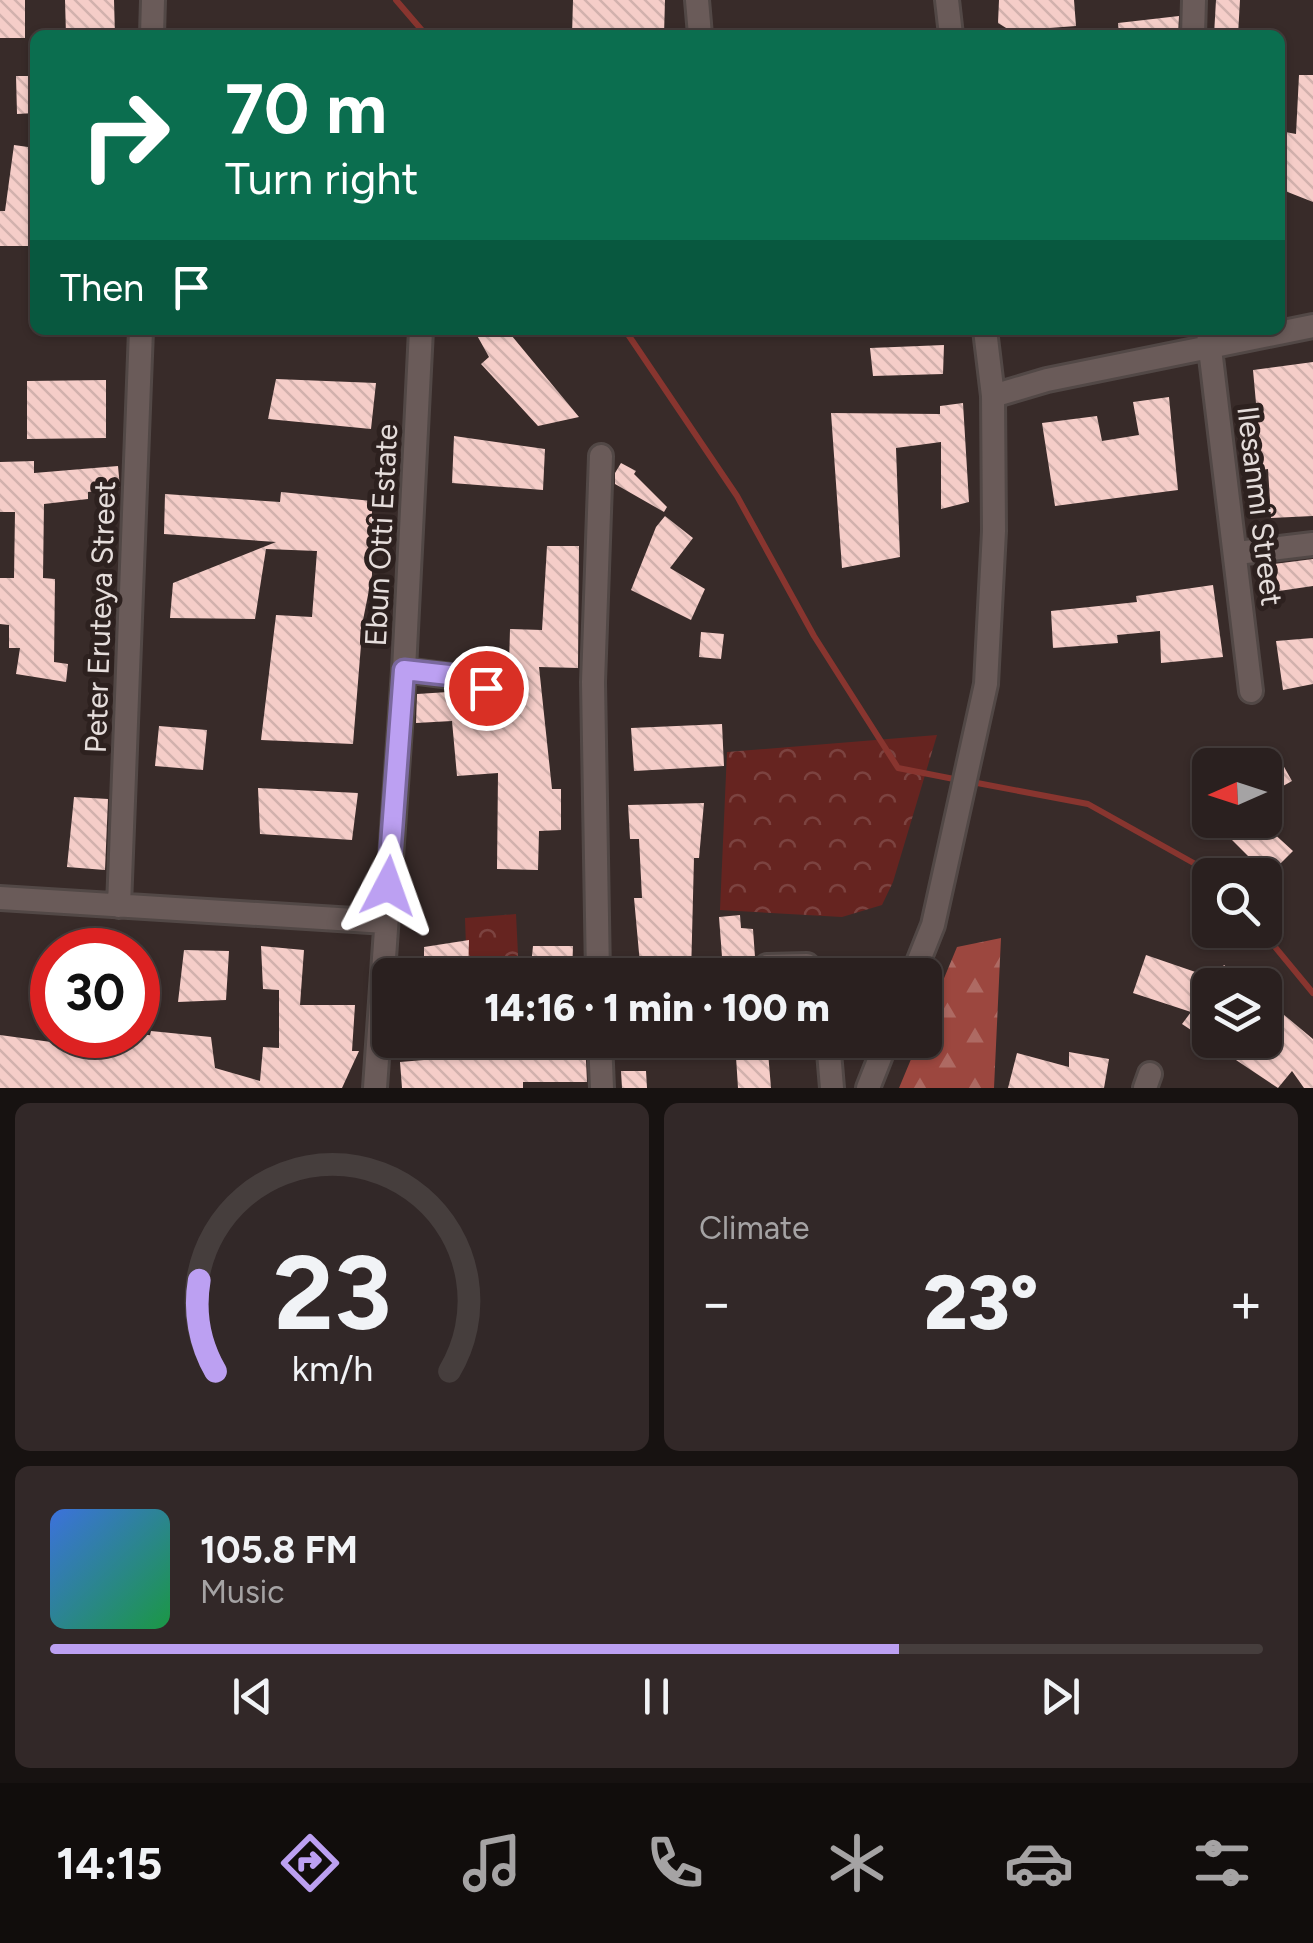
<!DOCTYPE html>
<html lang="en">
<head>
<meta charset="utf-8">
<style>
	body { margin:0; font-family:Figtree,sans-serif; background:#322828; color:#f1f3f6; height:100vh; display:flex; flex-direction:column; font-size:38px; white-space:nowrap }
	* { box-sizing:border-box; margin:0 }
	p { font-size:32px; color:#a5a3a4 }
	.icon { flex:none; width:55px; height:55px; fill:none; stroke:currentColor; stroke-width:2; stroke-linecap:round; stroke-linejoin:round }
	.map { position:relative; height:1088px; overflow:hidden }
	.side { display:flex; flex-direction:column; gap:15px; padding:15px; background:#171211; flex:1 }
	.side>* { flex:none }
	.guide { position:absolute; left:30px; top:30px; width:1255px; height:305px; border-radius:15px; box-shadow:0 2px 8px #0004,0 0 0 2px #463e3d; background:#0b6e4f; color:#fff; overflow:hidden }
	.needle { width:65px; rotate:267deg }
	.buttons { position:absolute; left:1192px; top:748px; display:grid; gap:20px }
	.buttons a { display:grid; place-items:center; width:90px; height:90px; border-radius:15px; background:#2a201f; box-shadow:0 2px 8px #0004,0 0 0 2px #463e3d; font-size:50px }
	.speed { position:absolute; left:30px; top:928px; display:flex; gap:20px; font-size:50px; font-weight:700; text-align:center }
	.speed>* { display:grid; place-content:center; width:130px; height:130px; border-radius:50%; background:#2a201f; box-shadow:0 2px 8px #0004,0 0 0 2px #463e3d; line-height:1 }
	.speed .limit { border:15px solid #d22; background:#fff; color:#111 }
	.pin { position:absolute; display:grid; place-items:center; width:85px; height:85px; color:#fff; margin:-42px; border:5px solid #fff; border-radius:50%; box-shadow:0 2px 10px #0007 }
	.me { position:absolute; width:110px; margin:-55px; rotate:4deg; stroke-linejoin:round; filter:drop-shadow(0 0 8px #0008) }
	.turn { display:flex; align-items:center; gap:35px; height:210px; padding:0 30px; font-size:45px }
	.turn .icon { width:130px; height:130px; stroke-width:2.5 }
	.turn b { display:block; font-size:70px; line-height:85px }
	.then { display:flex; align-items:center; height:95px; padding:0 30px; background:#0003; gap:20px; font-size:38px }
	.big { font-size:75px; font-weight:800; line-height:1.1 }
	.side .card { flex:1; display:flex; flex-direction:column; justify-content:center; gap:15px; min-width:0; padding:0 35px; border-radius:15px; background:#322828 }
	.side .dial { align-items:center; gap:0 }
	.dial svg { height:260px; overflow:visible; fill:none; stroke:#463e3d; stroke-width:7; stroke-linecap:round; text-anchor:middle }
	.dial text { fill:#f1f3f6; stroke:none }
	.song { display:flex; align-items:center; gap:30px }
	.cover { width:120px; height:120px; border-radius:15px; background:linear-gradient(135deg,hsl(220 70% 55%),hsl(140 70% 35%)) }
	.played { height:10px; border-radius:5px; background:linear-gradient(90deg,#bca0f2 70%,#463e3d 70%) }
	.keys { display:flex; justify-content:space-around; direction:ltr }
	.heat { display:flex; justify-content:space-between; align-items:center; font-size:55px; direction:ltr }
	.side .tiles { flex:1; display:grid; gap:15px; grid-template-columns:1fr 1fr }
	.card:last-child { grid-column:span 2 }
	.trip { position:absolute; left:372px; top:958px; width:570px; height:100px; border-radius:15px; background:#2a201f; box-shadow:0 2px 8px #0004,0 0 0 2px #463e3d; font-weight:800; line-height:100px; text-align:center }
	.tabs { display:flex; height:160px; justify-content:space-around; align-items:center; background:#110d0c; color:#a5a3a4 }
	.tabs .icon { width:70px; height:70px }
	.tabs .on { color:#bca0f2 }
	.tabs b { font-size:45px; color:#f1f3f6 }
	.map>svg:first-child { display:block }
</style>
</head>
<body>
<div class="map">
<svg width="1313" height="1088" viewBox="0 0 1313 1088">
	<defs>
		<pattern id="forest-firs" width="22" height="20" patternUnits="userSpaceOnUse" patternTransform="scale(2.5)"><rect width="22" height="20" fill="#9c473f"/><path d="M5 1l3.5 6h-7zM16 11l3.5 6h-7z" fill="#ae6a63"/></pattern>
		<pattern id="park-crowns" width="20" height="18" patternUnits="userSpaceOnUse" patternTransform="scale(2.5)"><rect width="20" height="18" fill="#662420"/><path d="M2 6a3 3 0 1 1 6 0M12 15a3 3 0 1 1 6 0" fill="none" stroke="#7c4340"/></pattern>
		<pattern id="building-back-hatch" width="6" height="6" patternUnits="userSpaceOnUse" patternTransform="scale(2.5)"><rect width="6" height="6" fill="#f5cdc8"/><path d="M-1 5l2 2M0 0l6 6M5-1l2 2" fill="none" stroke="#d2b1ad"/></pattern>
	</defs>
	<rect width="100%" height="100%" fill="#382b29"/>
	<!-- forest -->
	<path fill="url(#forest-firs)" d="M1001 938 994 1088H899L919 1040H925V1024L957 947Z"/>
	<!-- park -->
	<path fill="url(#park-crowns)" d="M937 735 893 882 882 905 842 917 720 910 727 752Z
		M516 914 519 975H467L465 918Z"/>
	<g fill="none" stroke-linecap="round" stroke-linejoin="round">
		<!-- stream -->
		<path stroke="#88352f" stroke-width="6" d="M396 0 426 35
			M625 330 737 496 814 636 898 768 959 780
			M972 782 1088 804 1215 875
			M1261 930 1313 993"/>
	</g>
	<!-- building -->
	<path fill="url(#building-back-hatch)" d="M0 0H25V38H0Z
		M65 0H114L115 35H66Z
		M573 0H665L664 35H572Z
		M999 0H1074L1076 26 1011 31 998 23Z
		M1216 0H1240L1238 35H1214Z
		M1179 16 1178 35H1119L1118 23Z
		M1299 75H1313V202L1280 189V131L1296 134Z
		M16 76H35V113L17 114Z
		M14 145 35 148V246H0V211H5Z
		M474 330H507L579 417 538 426 481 364 489 357Z
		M944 345 943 374 873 376 870 348Z
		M1313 362V516L1271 518 1268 469 1262 470 1253 370Z
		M276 379 376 383 371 429 268 419Z
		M106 380V438L27 439V381Z
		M1169 397 1178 490 1055 506 1042 423 1097 416 1102 441 1139 435 1133 402Z
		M963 403 969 502 941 509V442L896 448 900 557 842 568 831 413 940 414V406Z
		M454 436 545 449 543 490 452 483Z
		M34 461V473L118 466 120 488 88 492V499L44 504 43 578 55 579 54 662 68 664 66 682 16 674 20 648H9V625L0 624V578H14L15 512H0V462Z
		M621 463 636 471 634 474 667 507 664 512 615 484V473Z
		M281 492 372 501V575L363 620 353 744 261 740 276 615 312 617 317 551 266 549 255 619 170 618 173 583 276 542 164 534 165 494 280 502Z
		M665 516 693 538 670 568 705 589 691 620 631 590 656 527Z
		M547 546H579L578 668 539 667 552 789H561V830L539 831 538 870 497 869 498 773 457 776 452 721 416 723 417 694 448 692 460 702 508 704 521 698 523 683 515 676 514 666H509L510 629 542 630Z
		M1313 559V586L1279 591 1274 564Z
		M1213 585 1223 657 1161 663 1160 631 1117 635 1118 643 1053 648 1051 611 1137 602 1136 596Z
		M701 632 724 634 721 659 699 657Z
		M1313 638V684L1283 690 1276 641Z
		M722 724 724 766 634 771 631 728Z
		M159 726 207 730 203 770 155 766Z
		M1283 765 1292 781 1265 796V775Z
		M258 788 358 793 352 840 260 834Z
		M74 797 108 799 105 870 67 867Z
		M704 803 699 858H694L691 975H641L634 898H642L639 839H630L628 805Z
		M1212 820H1259L1293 851 1268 876Z
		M740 915 741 928 753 929 755 957 752 967 723 970 719 917Z
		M469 940 468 975H424V947Z
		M261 946 304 950 300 1005H355L352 1051H359L342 1088H0V1035L73 1045 76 1035H150L151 1031 211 1037 215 1068 260 1081 263 1047 279 1048V990L263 989Z
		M533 946H573L572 975H530Z
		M184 950 229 951 226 1000 178 1002Z
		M1146 955 1210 977V984L1224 965 1248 985H1210V1040H1265V999L1313 1039V1088H1304L1292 1071 1278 1088 1182 1024 1191 1012 1133 993Z
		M524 1040H585L587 1082H523V1088H402L400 1062 472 1056V1050H524Z
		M632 1040H767L771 1088H738L736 1057 632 1058Z
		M1069 1052 1109 1059 1104 1088H1008L1017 1053 1069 1067Z
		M621 1071H646L647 1088H622Z"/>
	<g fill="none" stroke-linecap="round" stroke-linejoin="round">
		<defs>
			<path id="minor" d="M697 0 700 35
				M947 0 951 35
				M152 35 153 0
				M1193 35 1194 0
				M985 330 993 396
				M1208 332 1251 691
				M1237 553 1313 544
				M404 670 458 677 462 687 509 689
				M0 898 386 922
				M119 906 141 330
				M767 966 807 965 818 975
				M598 975 593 682 601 456
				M913 975 933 925 986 684 994 531 993 396 1047 380 1313 326
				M600 1040 602 1088
				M828 1040 832 1088
				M375 1088 404 670 421 330
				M868 1088 887 1040
				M1145 1088 1150 1074"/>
		</defs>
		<!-- minor casing -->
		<use href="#minor" stroke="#524846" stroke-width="28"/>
		<!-- minor -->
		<use href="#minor" stroke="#6a5b59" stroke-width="22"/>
	</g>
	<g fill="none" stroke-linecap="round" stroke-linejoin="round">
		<defs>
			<path id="route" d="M388 886 404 670 458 676 462 687 486 688"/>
		</defs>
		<!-- route casing -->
		<use href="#route" stroke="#7a689d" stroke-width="25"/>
		<!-- route -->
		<use href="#route" stroke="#bca0f2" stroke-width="18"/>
	</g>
	<g text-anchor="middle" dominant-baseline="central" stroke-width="10" stroke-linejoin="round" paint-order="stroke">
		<!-- street labels -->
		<g font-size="30" fill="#e5dddb" stroke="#2d211f">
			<text transform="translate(1260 506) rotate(83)">Ilesanmi Street</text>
			<text transform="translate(381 535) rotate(-87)">Ebun Otti Estate</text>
			<text transform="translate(100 617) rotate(-88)">Peter Eruteya Street</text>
		</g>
	</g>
</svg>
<div class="buttons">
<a><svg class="needle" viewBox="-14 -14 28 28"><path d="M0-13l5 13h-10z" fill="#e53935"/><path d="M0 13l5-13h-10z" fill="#a5a3a4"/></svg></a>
<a><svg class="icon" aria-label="search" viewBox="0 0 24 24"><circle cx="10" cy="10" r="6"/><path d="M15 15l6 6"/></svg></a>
<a><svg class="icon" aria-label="layers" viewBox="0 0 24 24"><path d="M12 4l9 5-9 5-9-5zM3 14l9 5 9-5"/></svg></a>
</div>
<div class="speed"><div class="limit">30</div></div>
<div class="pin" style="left:486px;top:688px;background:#d93025"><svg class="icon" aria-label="arrive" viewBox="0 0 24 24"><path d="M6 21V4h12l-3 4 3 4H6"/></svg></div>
<svg class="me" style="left:388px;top:886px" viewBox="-20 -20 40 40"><path d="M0-17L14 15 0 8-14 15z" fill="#bca0f2" stroke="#fff" stroke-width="4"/></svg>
<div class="trip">14:16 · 1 min · 100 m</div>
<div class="guide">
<div class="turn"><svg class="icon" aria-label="right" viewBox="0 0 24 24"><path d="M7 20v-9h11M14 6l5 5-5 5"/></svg><div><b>70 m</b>Turn right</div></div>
<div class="then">Then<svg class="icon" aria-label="arrive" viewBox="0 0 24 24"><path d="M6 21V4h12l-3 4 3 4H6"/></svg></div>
</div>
</div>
<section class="side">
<div class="tiles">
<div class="card dial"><svg viewBox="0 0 100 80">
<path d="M14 69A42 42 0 1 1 86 69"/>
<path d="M14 69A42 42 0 0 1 9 41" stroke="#bca0f2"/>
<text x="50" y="56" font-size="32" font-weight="700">23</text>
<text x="50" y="72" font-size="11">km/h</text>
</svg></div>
<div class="card"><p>Climate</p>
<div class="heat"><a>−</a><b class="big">23°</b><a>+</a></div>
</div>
<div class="card">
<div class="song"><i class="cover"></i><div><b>105.8 FM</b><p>Music</p></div></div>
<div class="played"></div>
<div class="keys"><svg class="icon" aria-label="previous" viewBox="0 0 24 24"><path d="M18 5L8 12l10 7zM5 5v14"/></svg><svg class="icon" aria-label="pause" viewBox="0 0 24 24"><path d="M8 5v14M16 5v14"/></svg><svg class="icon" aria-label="next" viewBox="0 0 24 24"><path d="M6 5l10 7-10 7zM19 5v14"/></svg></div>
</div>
</div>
</section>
<nav class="tabs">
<b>14:15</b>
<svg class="icon on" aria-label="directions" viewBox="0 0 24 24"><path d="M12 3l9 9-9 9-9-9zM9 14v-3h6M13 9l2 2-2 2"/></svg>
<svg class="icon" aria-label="music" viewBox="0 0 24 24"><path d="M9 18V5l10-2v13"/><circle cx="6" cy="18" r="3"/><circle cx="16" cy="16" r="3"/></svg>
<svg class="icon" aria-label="phone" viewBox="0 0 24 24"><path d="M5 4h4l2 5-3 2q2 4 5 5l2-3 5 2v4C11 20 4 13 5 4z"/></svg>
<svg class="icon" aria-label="climate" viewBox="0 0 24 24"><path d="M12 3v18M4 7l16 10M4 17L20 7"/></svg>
<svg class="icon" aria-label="car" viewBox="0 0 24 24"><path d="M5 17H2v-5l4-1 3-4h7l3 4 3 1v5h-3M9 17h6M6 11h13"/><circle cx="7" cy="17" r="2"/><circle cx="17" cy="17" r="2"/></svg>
<svg class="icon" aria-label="filters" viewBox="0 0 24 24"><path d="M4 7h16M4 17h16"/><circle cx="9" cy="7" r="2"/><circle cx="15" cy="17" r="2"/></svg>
</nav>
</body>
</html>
